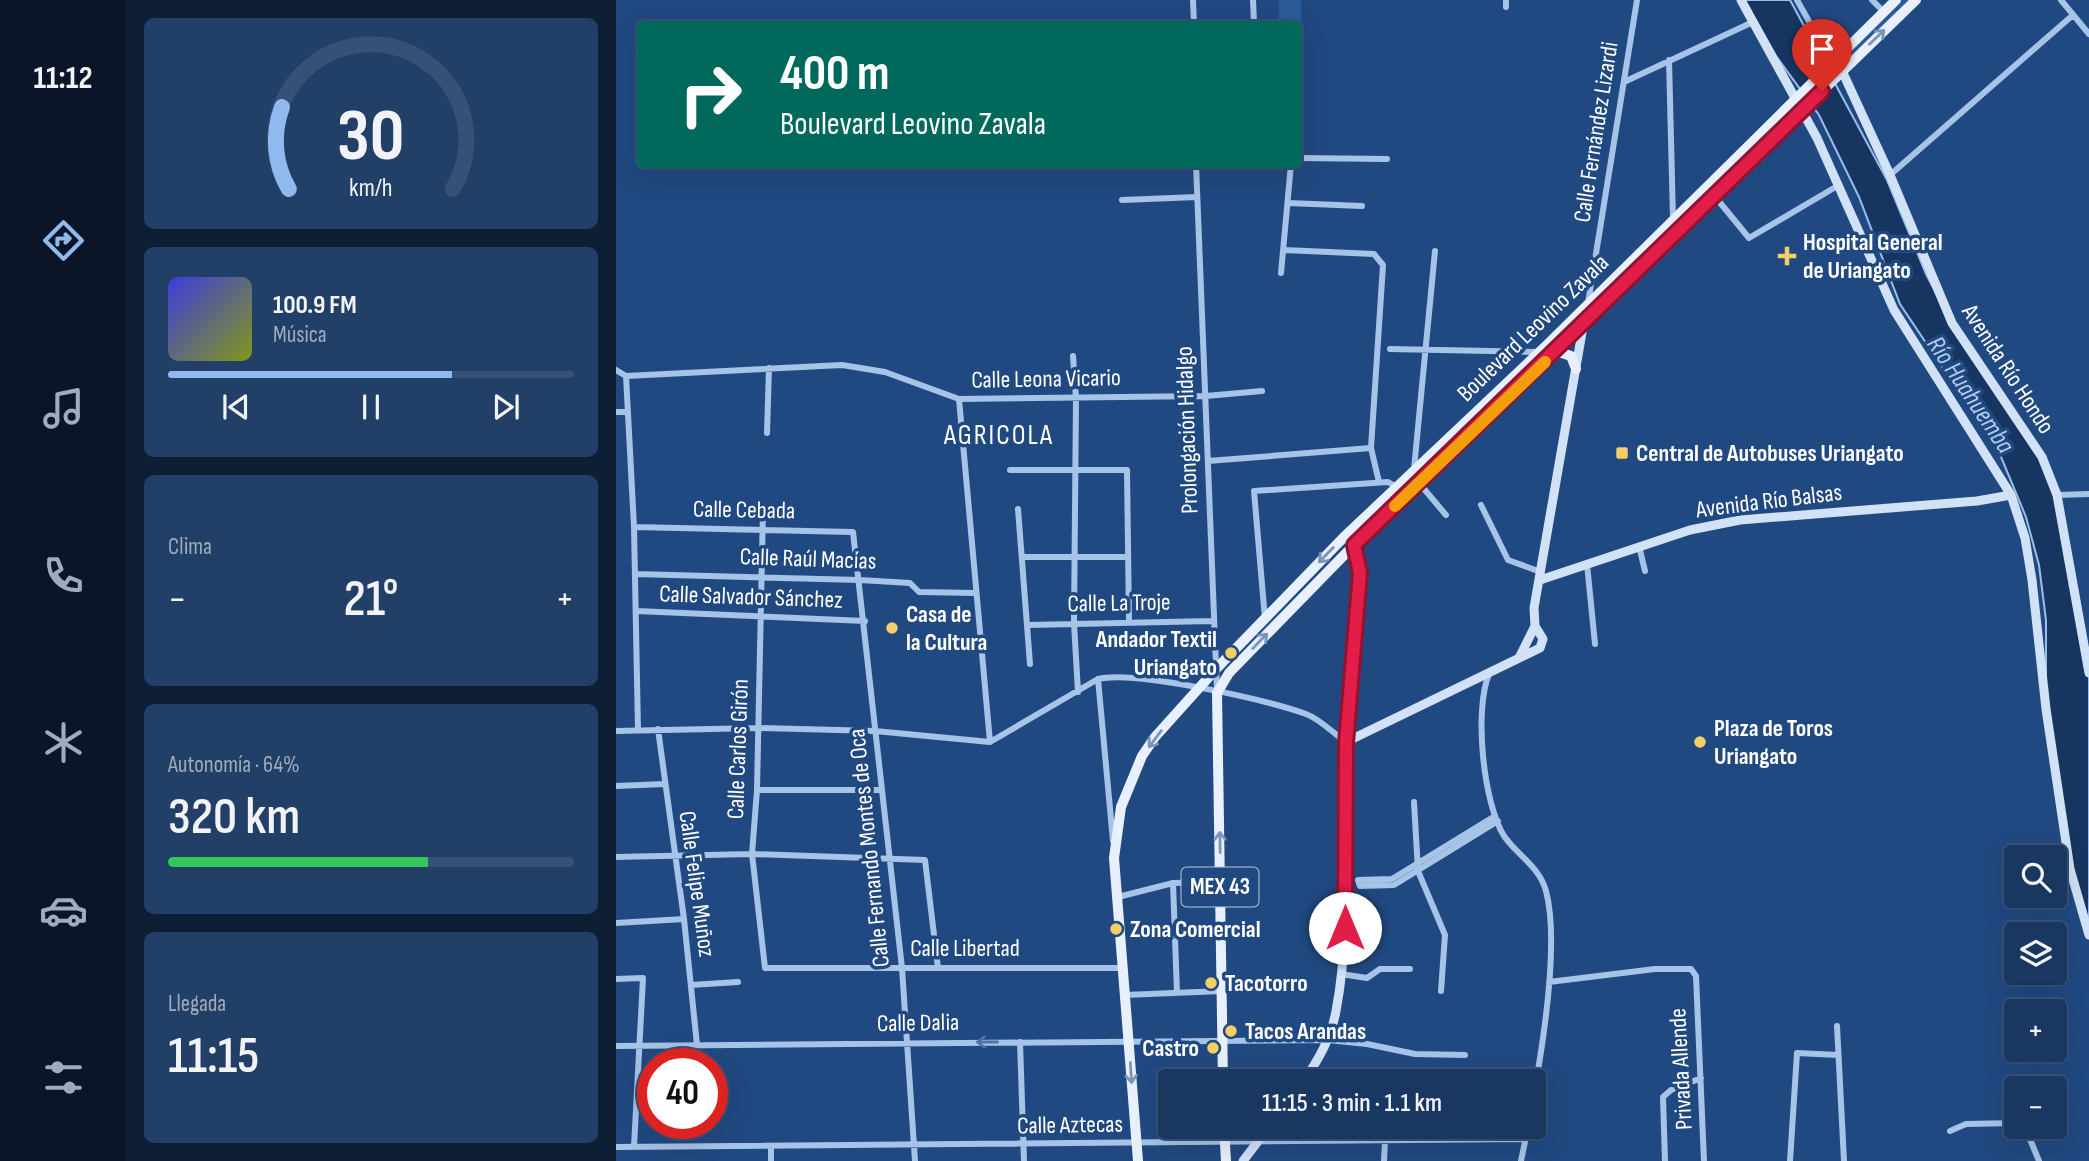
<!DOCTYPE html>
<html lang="es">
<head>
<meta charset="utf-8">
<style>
	body { margin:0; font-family:"Sofia Sans Condensed",sans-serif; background:#223f67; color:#f1f3f6; height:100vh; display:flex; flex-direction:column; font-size:26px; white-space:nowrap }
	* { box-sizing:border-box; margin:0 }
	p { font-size:23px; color:#9facbd }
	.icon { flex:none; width:38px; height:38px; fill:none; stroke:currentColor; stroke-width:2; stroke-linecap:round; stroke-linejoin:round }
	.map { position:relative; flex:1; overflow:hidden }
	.sheet { display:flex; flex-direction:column; gap:18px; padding:18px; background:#0e1e35; width:490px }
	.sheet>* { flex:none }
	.hud { position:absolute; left:21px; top:21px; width:665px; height:147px; border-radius:7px; box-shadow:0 7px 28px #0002,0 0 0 2px #375176; background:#00695c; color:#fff; overflow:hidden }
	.fabs { position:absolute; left:1388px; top:845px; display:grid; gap:14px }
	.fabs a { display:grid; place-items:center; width:63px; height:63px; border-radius:7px; background:#193761; box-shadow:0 7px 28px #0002,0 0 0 2px #375176; font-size:35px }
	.speed { position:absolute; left:21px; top:1048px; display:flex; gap:14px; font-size:35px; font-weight:700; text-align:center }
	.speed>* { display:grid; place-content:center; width:91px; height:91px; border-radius:50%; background:#193761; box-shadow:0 7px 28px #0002,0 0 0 2px #375176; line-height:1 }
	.speed .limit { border:10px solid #d22; background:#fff; color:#111 }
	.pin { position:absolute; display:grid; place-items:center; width:60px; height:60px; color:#fff; margin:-72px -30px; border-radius:50% 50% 50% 0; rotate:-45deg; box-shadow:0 0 7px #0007 }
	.pin .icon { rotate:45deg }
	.me { position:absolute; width:77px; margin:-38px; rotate:0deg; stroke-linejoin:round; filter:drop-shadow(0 0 5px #0008) }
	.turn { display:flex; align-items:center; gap:24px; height:147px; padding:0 28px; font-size:32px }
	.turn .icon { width:91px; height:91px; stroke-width:2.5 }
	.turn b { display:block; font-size:49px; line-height:60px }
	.big { font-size:52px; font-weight:600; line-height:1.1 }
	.sheet .card { flex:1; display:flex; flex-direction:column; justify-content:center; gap:10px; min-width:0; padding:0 24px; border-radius:10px; background:#223f67 }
	.sheet .dial { align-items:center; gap:0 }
	.dial svg { height:182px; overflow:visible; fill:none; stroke:#375176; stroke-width:7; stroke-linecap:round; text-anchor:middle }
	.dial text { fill:#f1f3f6; stroke:none }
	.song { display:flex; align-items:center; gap:21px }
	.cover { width:84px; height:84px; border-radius:10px; background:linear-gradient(135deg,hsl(240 70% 55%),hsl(70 70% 35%)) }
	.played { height:7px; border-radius:4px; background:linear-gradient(90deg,#90b9f0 70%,#375176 70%) }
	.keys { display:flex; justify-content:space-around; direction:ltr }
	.heat { display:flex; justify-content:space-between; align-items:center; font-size:38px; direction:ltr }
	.charge { height:10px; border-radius:5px; background:linear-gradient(90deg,#34c759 64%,#375176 0) }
	.trip { position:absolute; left:542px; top:1069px; width:388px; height:70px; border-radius:7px; background:#193761; box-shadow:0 7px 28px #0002,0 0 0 2px #375176; font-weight:600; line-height:70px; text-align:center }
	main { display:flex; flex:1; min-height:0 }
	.tabs { display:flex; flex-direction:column; width:126px; justify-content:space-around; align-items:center; background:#0a1627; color:#9facbd }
	.tabs .icon { width:49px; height:49px }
	.tabs .selected { color:#90b9f0 }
	.tabs b { font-size:32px; color:#f1f3f6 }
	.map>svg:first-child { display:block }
</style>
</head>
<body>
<main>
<nav class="tabs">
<b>11:12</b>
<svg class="icon selected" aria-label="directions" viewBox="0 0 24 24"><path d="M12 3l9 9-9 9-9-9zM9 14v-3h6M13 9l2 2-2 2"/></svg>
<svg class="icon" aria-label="music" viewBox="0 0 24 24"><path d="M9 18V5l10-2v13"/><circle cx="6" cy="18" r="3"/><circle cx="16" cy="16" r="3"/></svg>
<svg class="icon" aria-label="phone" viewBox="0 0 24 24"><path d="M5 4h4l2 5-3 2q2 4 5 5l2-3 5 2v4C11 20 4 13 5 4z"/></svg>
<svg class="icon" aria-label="climate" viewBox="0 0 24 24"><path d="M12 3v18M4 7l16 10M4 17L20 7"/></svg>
<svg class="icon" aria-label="car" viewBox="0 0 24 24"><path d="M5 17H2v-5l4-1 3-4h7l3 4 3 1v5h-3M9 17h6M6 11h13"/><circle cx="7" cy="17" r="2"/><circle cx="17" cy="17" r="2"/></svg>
<svg class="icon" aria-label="filters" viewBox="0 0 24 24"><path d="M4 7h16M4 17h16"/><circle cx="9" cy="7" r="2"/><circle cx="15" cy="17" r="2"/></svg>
</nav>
<section class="sheet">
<div class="card dial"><svg viewBox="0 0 100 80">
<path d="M14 69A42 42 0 1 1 86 69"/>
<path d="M14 69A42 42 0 0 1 11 33" stroke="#90b9f0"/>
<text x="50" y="56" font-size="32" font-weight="700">30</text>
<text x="50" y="72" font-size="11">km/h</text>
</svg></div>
<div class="card">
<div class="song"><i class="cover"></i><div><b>100.9 FM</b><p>Música</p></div></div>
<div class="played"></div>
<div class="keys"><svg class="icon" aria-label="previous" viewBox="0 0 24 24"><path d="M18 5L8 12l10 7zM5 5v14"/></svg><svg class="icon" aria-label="pause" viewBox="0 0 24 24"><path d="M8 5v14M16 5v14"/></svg><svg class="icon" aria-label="next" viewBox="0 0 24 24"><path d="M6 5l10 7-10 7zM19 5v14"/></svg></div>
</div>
<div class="card"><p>Clima</p>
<div class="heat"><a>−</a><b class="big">21°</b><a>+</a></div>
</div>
<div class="card"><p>Autonomía · 64%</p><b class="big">320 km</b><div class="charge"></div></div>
<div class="card"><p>Llegada</p><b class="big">11:15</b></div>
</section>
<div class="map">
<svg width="1473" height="1161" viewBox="0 0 1473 1161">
	<rect width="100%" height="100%" fill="#214981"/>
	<!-- green -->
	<path fill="#2a5b99" d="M663 0H685V31L682 24H663Z
		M1286 0H1293L610 670 653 623Z"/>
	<!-- water -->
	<path fill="#163560" stroke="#9abee9" stroke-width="2" d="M1128 0H1174L1271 180 1310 274 1336 324 1423 458 1439 495 1473 676V933L1459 889 1430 709V620L1423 565 1410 517 1383 452 1284 304 1243 197 1203 115 1160 56Z"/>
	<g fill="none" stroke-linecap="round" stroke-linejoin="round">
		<!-- street -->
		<path stroke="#a6c3e8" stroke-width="6" d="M577 0 578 24
			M637 0 638 22
			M890 0V7
			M1181 0 1208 48 1221 60
			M1256 0 1268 12
			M1445 0 1473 34
			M1053 60 1057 219
			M1008 82 1137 22
			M682 158 771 159
			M580 164 601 691
			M1274 175 1457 15
			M1092 188 1133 238 1223 185
			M506 200 581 197
			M672 203 746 206
			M668 250 758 254 767 265 755 448 763 482
			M665 273 675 164
			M972 303 1021 0
			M774 349 922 352
			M457 356 460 398 458 623 462 692
			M0 370 10 376
			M10 376 226 365 269 372 343 399 590 396 646 391
			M10 376 18 527 22 730
			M343 399 374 742
			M0 412H12
			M151 433 153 368
			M592 461 755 448
			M798 469 819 251
			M394 470H511L513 621
			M803 483 830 515
			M1441 495 1473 494
			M865 505 892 560 925 572
			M147 509 141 790 136 854 149 968H507
			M402 509 414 664
			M18 527 237 532 286 968 299 1161
			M1023 546 1029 571
			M406 557H511
			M971 564 979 644
			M19 574 244 580 294 583 303 592 360 593
			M20 611 249 621
			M649 619 638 491 772 482 779 486
			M412 625 596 621
			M873 674C858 710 867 802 888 836 902 856 923 866 930 891 943 940 928 1037 919 1088
			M482 679 497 841
			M42 729 68 919 81 1045
			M0 731 143 728 259 731 374 742 482 679C520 670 650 700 690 714 704 719 718 734 730 742
			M0 786 49 784
			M141 790H265
			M798 802 802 871 829 935 825 991
			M0 857 136 854 309 860 322 968
			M742 880 744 886 778 885 882 821
			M742 880 776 879 879 816
			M557 883 561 993
			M502 897 557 883 604 882
			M0 923 68 919
			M725 974 751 978 764 969H794
			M0 979 27 978 18 1147
			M933 982 1039 969H1075L1080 976 1088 1161
			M75 985 122 982
			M509 995 606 991
			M1221 1026 1228 1161
			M404 1042 408 1161
			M0 1046 712 1040 751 1044 799 1054 849 1055
			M1409 1127 1423 1161
			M1334 1131 1350 1124 1400 1123
			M0 1147 909 1139
			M155 1161V1147
			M768 1161 769 1141
			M905 1161 912 1127
			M1049 1161 1047 1097 1055 1090 1085 1078
			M1174 1161 1181 1053 1222 1055"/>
		<!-- secondary -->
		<path stroke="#d1e1f6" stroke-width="9" d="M1125 0 1201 138 1278 310 1395 495 1409 538 1416 580 1430 709 1454 869 1473 935
			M1221 60 1274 175 1336 323 1426 457 1441 495 1473 673
			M924 580 1074 530 1124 520 1361 501 1395 495
			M903 658 919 626
			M730 742 924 648 927 639 919 626 918 608 968 321
			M687 1082C703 1059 715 1038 720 1011 737 922 725 830 730 741 734 677 751 608 738 545L728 537
			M627 1161 653 1127"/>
		<!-- primary -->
		<path stroke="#e9f0fd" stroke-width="10" d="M937 350 955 356 960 369
			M607 1082 601 693 613 673 738 545 1300 0
			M608 1127 610 1161
			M522 1161 498 858 505 807 526 756 539 737 601 668 728 537 931 345 1280 0"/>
	</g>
	<!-- one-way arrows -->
	<defs><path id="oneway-shaft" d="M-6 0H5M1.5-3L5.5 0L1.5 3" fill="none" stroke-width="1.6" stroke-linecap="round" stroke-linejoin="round" transform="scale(1.75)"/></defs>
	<g stroke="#7b94b9">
		<use href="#oneway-shaft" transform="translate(1261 37) rotate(-44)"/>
		<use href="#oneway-shaft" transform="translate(710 555) rotate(134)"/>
		<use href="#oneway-shaft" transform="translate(644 641) rotate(-46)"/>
		<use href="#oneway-shaft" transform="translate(539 739) rotate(127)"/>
		<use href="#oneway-shaft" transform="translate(604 842) rotate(-91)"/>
		<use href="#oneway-shaft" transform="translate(515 1073) rotate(86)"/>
	</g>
	<use stroke="#5074a5" href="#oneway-shaft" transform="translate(371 1042) rotate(-180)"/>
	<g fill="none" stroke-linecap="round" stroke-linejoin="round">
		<defs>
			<path id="route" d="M729 928 730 743 744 573 738 545 1206 91"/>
		</defs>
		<!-- route casing -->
		<use href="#route" stroke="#92132f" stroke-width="18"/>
		<!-- route -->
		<use href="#route" stroke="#e11d48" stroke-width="12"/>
		<!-- slow -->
		<path stroke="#f59e0b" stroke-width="12" d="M779 506 929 362"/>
	</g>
	<!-- markers -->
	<g fill="#f5ce67" stroke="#214981" stroke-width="2.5">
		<path d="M1167.5 245.5h7v7h7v7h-7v7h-7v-7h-7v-7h7z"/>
		<rect x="999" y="446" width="14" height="14" rx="3.5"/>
		<circle cx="276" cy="628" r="7"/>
		<circle cx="615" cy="653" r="7"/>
		<circle cx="1084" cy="742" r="7"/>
		<circle cx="500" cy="929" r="7"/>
		<circle cx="595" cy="983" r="7"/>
		<circle cx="615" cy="1031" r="7"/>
		<circle cx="597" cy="1048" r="7"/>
	</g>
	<g text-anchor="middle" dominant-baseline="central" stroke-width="7" stroke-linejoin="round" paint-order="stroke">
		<!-- shield labels -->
		<rect fill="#214981" stroke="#bcc8d9" stroke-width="2" x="565.5" y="867.5" width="77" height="39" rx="5"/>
		<g font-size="23" font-weight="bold" fill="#fff">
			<text x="604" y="887">MEX 43</text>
		</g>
		<!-- street labels -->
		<g font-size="24" fill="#fff" stroke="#214981">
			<text transform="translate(980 132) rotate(-81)">Calle Fernández Lizardi</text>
			<text transform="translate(917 328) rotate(-44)">Boulevard Leovino Zavala</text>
			<text transform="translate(1392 369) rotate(57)">Avenida Río Hondo</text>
			<text transform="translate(430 379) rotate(-1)">Calle Leona Vicario</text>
			<text transform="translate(571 430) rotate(-92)">Prolongación Hidalgo</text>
			<text transform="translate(1153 501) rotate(-7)">Avenida Río Balsas</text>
			<text transform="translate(128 510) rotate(1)">Calle Cebada</text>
			<text transform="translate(192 559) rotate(2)">Calle Raúl Macías</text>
			<text transform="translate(135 597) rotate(2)">Calle Salvador Sánchez</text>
			<text transform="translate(503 603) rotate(-1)">Calle La Troje</text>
			<text transform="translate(122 749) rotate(-88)">Calle Carlos Girón</text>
			<text transform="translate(253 848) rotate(-96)">Calle Fernando Montes de Oca</text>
			<text transform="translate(81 884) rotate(82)">Calle Felipe Muñoz</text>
			<text x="349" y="948">Calle Libertad</text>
			<text transform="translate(302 1023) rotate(-1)">Calle Dalia</text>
			<text transform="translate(1065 1069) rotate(-93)">Privada Allende</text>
			<text transform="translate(454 1125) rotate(-1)">Calle Aztecas</text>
		</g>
		<!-- poi labels -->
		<g font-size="24" font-weight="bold" fill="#fff" stroke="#214981" text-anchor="start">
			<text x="1187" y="242">Hospital General<tspan x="1187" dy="28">de Uriangato</tspan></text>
			<text x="1020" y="453">Central de Autobuses Uriangato</text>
			<text x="290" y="614">Casa de<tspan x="290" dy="28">la Cultura</tspan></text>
			<text x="601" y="639" text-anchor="end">Andador Textil<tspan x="601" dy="28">Uriangato</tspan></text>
			<text x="1098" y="728">Plaza de Toros<tspan x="1098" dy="28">Uriangato</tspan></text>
			<text x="514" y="929">Zona Comercial</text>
			<text x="609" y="983">Tacotorro</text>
			<text x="629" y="1031">Tacos Arandas</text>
			<text x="583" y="1048" text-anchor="end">Castro</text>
		</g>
		<!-- water labels -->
		<g font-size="26" font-style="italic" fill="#b2cdef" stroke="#214981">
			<text transform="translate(1354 395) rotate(56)">Río Huahuemba</text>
		</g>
		<!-- quarter labels -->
		<g font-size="28" letter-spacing="2" fill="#fff" stroke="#214981">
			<text x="383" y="435">AGRICOLA</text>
		</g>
	</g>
</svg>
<div class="fabs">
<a><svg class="icon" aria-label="search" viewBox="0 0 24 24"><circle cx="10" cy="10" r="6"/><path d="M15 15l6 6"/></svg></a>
<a><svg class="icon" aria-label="layers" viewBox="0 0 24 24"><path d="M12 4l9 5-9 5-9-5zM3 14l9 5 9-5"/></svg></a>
<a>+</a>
<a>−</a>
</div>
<div class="speed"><div class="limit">40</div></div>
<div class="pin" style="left:1206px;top:91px;background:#d93025"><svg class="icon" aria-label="arrive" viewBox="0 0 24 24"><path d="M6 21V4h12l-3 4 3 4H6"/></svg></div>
<svg class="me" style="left:729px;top:928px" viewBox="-20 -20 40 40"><circle r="19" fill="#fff"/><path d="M0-13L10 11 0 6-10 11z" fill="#e11d48"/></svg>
<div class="trip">11:15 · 3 min · 1.1 km</div>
<div class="hud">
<div class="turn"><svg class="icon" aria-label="right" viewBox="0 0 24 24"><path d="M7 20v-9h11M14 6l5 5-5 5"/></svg><div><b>400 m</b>Boulevard Leovino Zavala</div></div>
</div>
</div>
</main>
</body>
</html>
